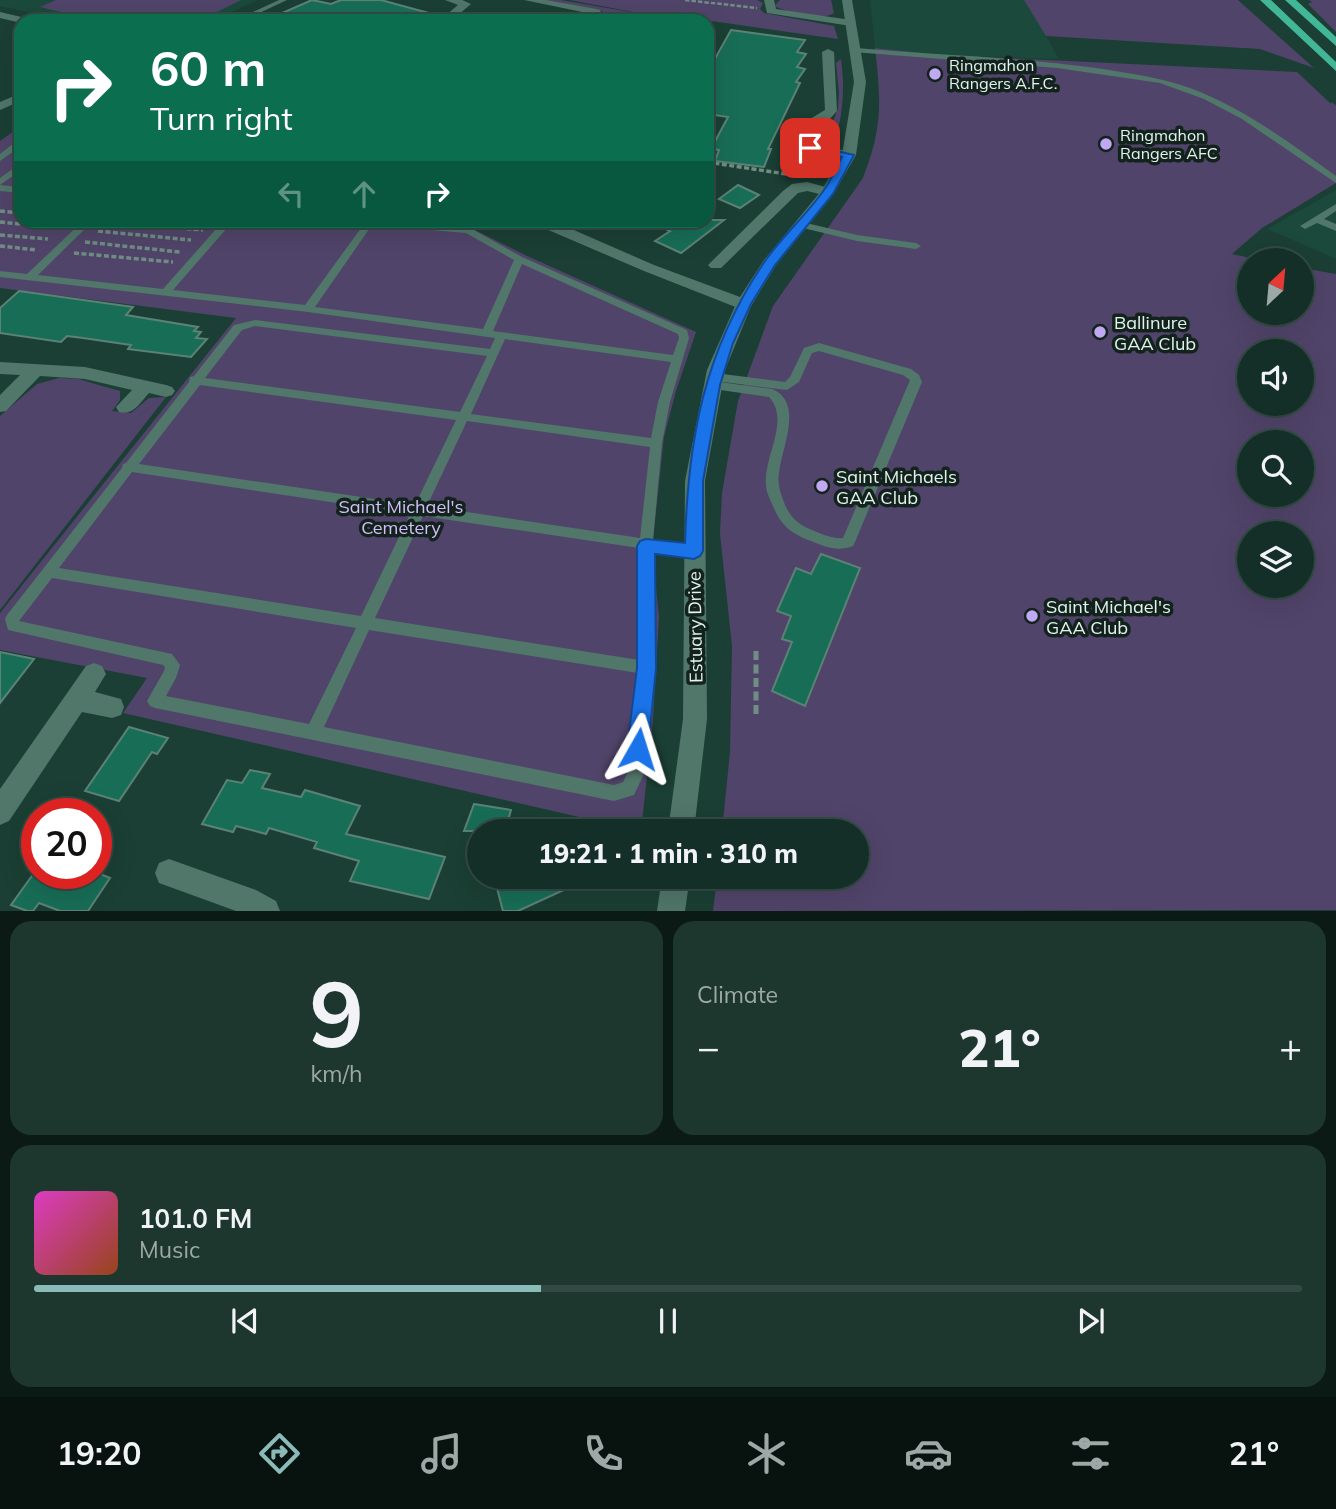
<!DOCTYPE html>
<html lang="en">
<head>
<meta charset="utf-8">
<style>
	body { margin:0; font-family:Mulish,sans-serif; background:#1d372f; color:#f1f3f6; height:100vh; display:flex; flex-direction:column; font-size:26px; white-space:nowrap }
	* { box-sizing:border-box; margin:0 }
	p { font-size:23px; color:#9da9a7 }
	.icon { flex:none; width:38px; height:38px; fill:none; stroke:currentColor; stroke-width:2; stroke-linecap:round; stroke-linejoin:round }
	.map { position:relative; height:911px; overflow:hidden }
	.details { display:flex; flex-direction:column; gap:10px; padding:10px; background:#0b1a15; flex:1 }
	.details>* { flex:none }
	.top-card { position:absolute; left:14px; top:14px; width:700px; height:214px; border-radius:21px; box-shadow:0 7px 28px #0002,0 0 0 2px #334a44; background:#0b6e4f; color:#fff; overflow:hidden }
	.needle { width:46px; rotate:26deg }
	.tools { position:absolute; left:1237px; top:248px; display:grid; gap:14px }
	.tools a { display:grid; place-items:center; width:77px; height:77px; border-radius:50%; background:#142f27; box-shadow:0 7px 28px #0002,0 0 0 2px #334a44; font-size:35px }
	.speed { position:absolute; left:21px; top:798px; display:flex; gap:14px; font-size:35px; font-weight:700; text-align:center }
	.speed>* { display:grid; place-content:center; width:91px; height:91px; border-radius:50%; background:#142f27; box-shadow:0 7px 28px #0002,0 0 0 2px #334a44; line-height:1 }
	.speed .limit { border:10px solid #d22; background:#fff; color:#111 }
	.pin { position:absolute; display:grid; place-items:center; width:60px; height:60px; color:#fff; margin:-30px; border-radius:14px; box-shadow:0 4px 10px #0006 }
	.me { position:absolute; width:77px; margin:-38px; rotate:6deg; stroke-linejoin:round; filter:drop-shadow(0 0 5px #0008) }
	.turn { display:flex; align-items:center; gap:24px; height:147px; padding:0 21px; font-size:32px }
	.turn .icon { width:91px; height:91px; stroke-width:2.5 }
	.turn b { display:block; font-size:49px; line-height:60px }
	.lanes { display:flex; align-items:center; height:66px; padding:0 21px; background:#0003; justify-content:center; gap:35px; direction:ltr }
	.lanes .off { opacity:.35 }
	.big { font-size:52px; font-weight:800; line-height:1.1 }
	.details .widget { flex:1; display:flex; flex-direction:column; justify-content:center; gap:10px; min-width:0; padding:0 24px; border-radius:21px; background:#1d372f }
	.details .dial { align-items:center; gap:0 }
	.dial b { font-size:91px; line-height:1 }
	.song { display:flex; align-items:center; gap:21px }
	.cover { width:84px; height:84px; border-radius:10px; background:linear-gradient(135deg,hsl(310 70% 55%),hsl(20 70% 35%)) }
	.played { height:7px; border-radius:4px; background:linear-gradient(90deg,#8bbbb9 40%,#334a44 40%) }
	.keys { display:flex; justify-content:space-around; direction:ltr }
	.heat { display:flex; justify-content:space-between; align-items:center; font-size:38px; direction:ltr }
	.details .tiles { flex:1; display:grid; gap:10px; grid-template-columns:1fr 1fr }
	.widget:last-child { grid-column:span 2 }
	.trip { position:absolute; left:467px; top:819px; width:402px; height:70px; border-radius:35px; background:#142f27; box-shadow:0 7px 28px #0002,0 0 0 2px #334a44; font-weight:800; line-height:70px; text-align:center }
	.tab-bar { display:flex; height:112px; justify-content:space-around; align-items:center; background:#081310; color:#9da9a7 }
	.tab-bar .icon { width:49px; height:49px }
	.tab-bar .selected { color:#8bbbb9 }
	.tab-bar b { font-size:32px; color:#f1f3f6 }
	.map>svg:first-child { display:block }
</style>
</head>
<body>
<div class="map">
<svg width="1336" height="911" viewBox="0 0 1336 911">
	<rect width="100%" height="100%" fill="#1b3f34"/>
	<!-- built -->
	<path fill="#1b493c" d="M0 0H258L211 21H69L0 6Z
		M870 0H1026L1059 59 942 55 875 48Z
		M1336 190V259L1267 229Z"/>
	<!-- green -->
	<path fill="#51446a" fill-rule="evenodd" d="M56 0H241L199 21H99L40 7Z
		M543 0H561L659 17 570 0H757L763 3 760 9 764 13 834 26 838 39 697 19 703 21H603L607 16 602 11Z
		M780 0H831L834 13C821 22 788 12 774 6Z
		M1024 0H1238L1314 68 1260 49 1046 36Z
		M1309 0H1336V32L1308 4 1312 2Z
		M875 48 942 55 1297 72 1331 104V102L1336 105V183L1262 228 1232 254 1265 261H1250V313H1302V268L1336 274V910L713 911 717 877H858V831H722L730 752 732 646 720 534 722 493 738 401 773 306 863 178C883 126 881 102 875 48ZM1250 352H1302V404H1250ZM1250 443H1302V495H1250ZM1250 534H1302V586H1250Z
		M841 59C845 89 843 113 835 142L820 145 804 139 806 132 833 121 838 109 839 93 836 63Z
		M21 126V220L457 221 525 255 696 332 676 391 664 437 652 549 659 617 653 721 641 831 123 713 147 678 0 650V613L236 318 0 288V141Z
		M59 378 78 379 120 391V400L112 411 131 413 149 398 166 397 0 610V416L37 384Z"/>
	<!-- building -->
	<path fill="#186d57" stroke="#5c8275" stroke-width="2" d="M312 0 331 4 341 0H381L436 15 435 21H264Z
		M731 30 805 40 797 52 806 54 797 67 805 69 796 82 800 83 768 149H771L764 167 715 161 719 150 711 149 728 117 707 114V73Z
		M738 185 759 195 740 208 719 199Z
		M648 220H724L681 253 655 241 670 231Z
		M19 291 133 307 126 315 198 327 194 331 201 332 196 338 207 339 191 357 128 349 131 345 83 338 67 336 61 342 0 333V308Z
		M821 554 860 568 805 706 772 691 792 642 782 639 791 616 777 611 796 568 811 574Z
		M0 652 34 659 0 703Z
		M129 727 168 738 157 754 152 752 119 801 85 791Z
		M250 770 270 774 262 788 301 797 305 790 360 806 346 834 445 857 429 899 350 881 359 861 314 848 317 842 269 828 266 834 236 826 233 832 202 824 227 780 242 783Z
		M474 804 511 810 505 831H464Z
		M34 873H98L110 878 88 911H60L39 903 33 911H27L11 905Z
		M494 877H592L518 911H503Z"/>
	<g fill="none" stroke-linecap="round" stroke-linejoin="round">
		<!-- path-far2 -->
		<path stroke="#6f8d83" stroke-width="2.5" stroke-dasharray="4.5 2" stroke-linecap="butt" d="M685 0 757 8
			M216 21 225 17
			M707 33V37"/>
		<!-- path-far1 -->
		<path stroke="#6f8d83" stroke-width="3.5" stroke-dasharray="5 2.5" stroke-linecap="butt" d="M707 162 786 174
			M0 211 21 213
			M104 221 203 230
			M0 222 62 228
			M98 231 191 240
			M0 235 48 239
			M85 242 180 252
			M0 246 37 250
			M74 253 173 262"/>
		<!-- path -->
		<path stroke="#6f8d83" stroke-width="5" stroke-dasharray="9 4.5" stroke-linecap="butt" d="M756 651V715"/>
		<!-- service -->
		<path fill="#51766a" fill-rule="evenodd" d="M279 0H287L242 21H233Z
			M856 48C936 55 1016 57 1096 68 1127 73 1160 77 1190 88 1244 108 1290 143 1336 176V183L1242 119 1204 99 1160 83 1057 68 853 52 852 50Z
			M8 99H14L21 104V110L8 103Z
			M18 140H21V146L0 161V154Z
			M21 163V170L0 185V178Z
			M0 185 21 187V193L0 191Z
			M1336 204V211L1324 219 1336 224V231L1317 223 1305 229 1300 226Z
			M84 220H94L38 275 163 289 224 220H234L173 290 305 305 364 224 349 220H386L454 227 444 220H456L522 257 687 330 689 338 670 402 662 443 653 540 694 546 699 547 701 551 699 555 694 556 653 550V668L643 776 634 795 614 801 155 708 150 706 147 701 164 671 165 667 163 665 8 630 5 619 7 615 122 468 123 464 126 463 189 382 190 377 194 376 234 325 255 320 490 349 495 338 308 312 0 277V271L27 274ZM372 225 466 233 514 260 483 329 315 307ZM522 264 678 334 679 338 673 355 493 331ZM255 326 487 356 460 412 205 378 242 330ZM505 339 671 362 658 402 651 438 471 414ZM200 385 456 420 415 505 139 464ZM467 421 650 447 640 538 427 506ZM132 472 410 514 361 616 59 568ZM423 516 639 548V660L375 618ZM52 578 356 628 309 724 166 696 176 678 180 665 172 654 19 621ZM369 630 638 673 627 774 623 782 614 785 324 727Z
			M802 222 857 235 916 243 921 246 916 249 857 241 799 227 797 225Z
			M819 343 911 369 919 375 922 382 855 542 853 546C837 552 826 547 811 541 792 534 781 526 773 506 770 499 766 492 766 485 763 457 791 421 769 397L713 389 707 385 713 381 772 389C805 403 781 449 779 473 777 485 781 494 785 505 791 518 799 525 812 530 822 534 832 539 843 538L910 380 903 375 819 351 812 353 799 382 787 390 715 381 709 377 715 373 785 382 790 377 804 348Z"/>
		<!-- minor -->
		<path fill="#51766a" fill-rule="evenodd" d="M445 0H462L471 4 451 21H439L458 5Z
			M524 0H546L596 9 600 10 603 18 601 21H590L592 14Z
			M764 0H774L776 9 851 20 856 23 851 26 767 13Z
			M828 49 834 52 837 111 827 122 806 133 805 139 813 145 854 152V158L849 159 804 151 791 140 795 128 825 110 822 52Z
			M21 93V101L0 110V102Z
			M807 182 833 189 835 192 828 196 807 191 798 193 721 268H711L708 265 711 262 783 191 792 184Z
			M744 299 752 304 725 370 705 481 707 719 694 831H668L683 719 685 481 707 370 736 304Z
			M0 362 85 367 166 385 172 387 175 391 172 395 166 397 149 393C140 403 133 416 119 412L116 407 132 390 85 379 40 376 6 411 0 412V395L20 375 0 374Z
			M94 663 102 666 106 674 95 692 121 699 124 707 121 715 112 718 82 712 9 821 0 825V789L86 666Z
			M169 859 256 890 276 901 280 911H236L159 883 155 873 159 863Z
			M662 877H690L685 911H657Z"/>
		<!-- tertiary -->
		<path fill="#51766a" fill-rule="evenodd" d="M842 0H852L866 82 856 155 833 195 776 265 750 308H738L644 271 532 223 530 220H551L654 265 740 297 764 260 822 190 842 155 854 82Z
			M0 12 30 19 31 21 21 23 0 18Z"/>
		<!-- trunk -->
		<path fill="#42b798" fill-rule="evenodd" d="M1260 0H1271L1336 62V71Z
			M1285 0H1296L1336 37V46Z"/>
	</g>
	<!-- route -->
	<path fill="#1a73e8" stroke="#114b97" stroke-width="2" d="M810 145 854 155 833 194 775 265 751 304 733 343 720 385 703 481V551L700 556 694 559 655 554 656 668 648 749 645 756 638 759 630 756 627 749 637 668V546L640 541 646 539 685 543C688 439 704 352 763 264 780 238 806 216 824 190 831 180 836 168 842 157L806 150V146Z"/>
	<!-- markers -->
	<g fill="#c0a8f3" stroke="#13221d" stroke-width="2.5">
		<circle cx="935" cy="74" r="7"/>
		<circle cx="1106" cy="144" r="7"/>
		<circle cx="1100" cy="332" r="7"/>
		<circle cx="822" cy="486" r="7"/>
		<circle cx="1032" cy="616" r="7"/>
	</g>
	<g text-anchor="middle" dominant-baseline="central" stroke-width="7" stroke-linejoin="round" paint-order="stroke">
		<!-- far-poi labels -->
		<g font-size="16" fill="#e1f5ed" stroke="#13221d" text-anchor="start">
			<text x="949" y="65">Ringmahon<tspan x="949" dy="18">Rangers A.F.C.</tspan></text>
			<text x="1120" y="135">Ringmahon<tspan x="1120" dy="18">Rangers AFC</tspan></text>
		</g>
		<!-- poi labels -->
		<g font-size="18" fill="#e1f5ed" stroke="#13221d" text-anchor="start">
			<text x="1114" y="322">Ballinure<tspan x="1114" dy="21">GAA Club</tspan></text>
			<text x="836" y="476">Saint Michaels<tspan x="836" dy="21">GAA Club</tspan></text>
			<text x="1046" y="606">Saint Michael's<tspan x="1046" dy="21">GAA Club</tspan></text>
		</g>
		<!-- park labels -->
		<g font-size="18" fill="#d2c0fa" stroke="#13221d">
			<text x="401" y="506">Saint Michael's<tspan x="401" dy="21">Cemetery</tspan></text>
		</g>
		<!-- street labels -->
		<g font-size="18" fill="#e1f5ed" stroke="#13221d">
			<text transform="translate(695 627) rotate(-91)">Estuary Drive</text>
		</g>
	</g>
</svg>
<div class="tools">
<a><svg class="needle" viewBox="-14 -14 28 28"><path d="M0-13l5 13h-10z" fill="#e53935"/><path d="M0 13l5-13h-10z" fill="#9da9a7"/></svg></a>
<a><svg class="icon" aria-label="sound" viewBox="0 0 24 24"><path d="M4 9h4l5-4v14l-5-4H4zM17 9q2 3 0 6"/></svg></a>
<a><svg class="icon" aria-label="search" viewBox="0 0 24 24"><circle cx="10" cy="10" r="6"/><path d="M15 15l6 6"/></svg></a>
<a><svg class="icon" aria-label="layers" viewBox="0 0 24 24"><path d="M12 4l9 5-9 5-9-5zM3 14l9 5 9-5"/></svg></a>
</div>
<div class="speed"><div class="limit">20</div></div>
<div class="pin" style="left:810px;top:148px;background:#d93025"><svg class="icon" aria-label="arrive" viewBox="0 0 24 24"><path d="M6 21V4h12l-3 4 3 4H6"/></svg></div>
<svg class="me" style="left:638px;top:749px" viewBox="-20 -20 40 40"><path d="M0-17L14 15 0 8-14 15z" fill="#1a73e8" stroke="#fff" stroke-width="4"/></svg>
<div class="trip">19:21 · 1 min · 310 m</div>
<div class="top-card">
<div class="turn"><svg class="icon" aria-label="right" viewBox="0 0 24 24"><path d="M7 20v-9h11M14 6l5 5-5 5"/></svg><div><b>60 m</b>Turn right</div></div>
<div class="lanes"><svg class="icon off" aria-label="left" viewBox="0 0 24 24"><path d="M17 20v-9H6M10 6l-5 5 5 5"/></svg><svg class="icon off" aria-label="ahead" viewBox="0 0 24 24"><path d="M12 20V5M6 11l6-6 6 6"/></svg><svg class="icon" aria-label="right" viewBox="0 0 24 24"><path d="M7 20v-9h11M14 6l5 5-5 5"/></svg></div>
</div>
</div>
<section class="details">
<div class="tiles">
<div class="widget dial"><b>9</b><p>km/h</p></div>
<div class="widget"><p>Climate</p>
<div class="heat"><a>−</a><b class="big">21°</b><a>+</a></div>
</div>
<div class="widget">
<div class="song"><i class="cover"></i><div><b>101.0 FM</b><p>Music</p></div></div>
<div class="played"></div>
<div class="keys"><svg class="icon" aria-label="previous" viewBox="0 0 24 24"><path d="M18 5L8 12l10 7zM5 5v14"/></svg><svg class="icon" aria-label="pause" viewBox="0 0 24 24"><path d="M8 5v14M16 5v14"/></svg><svg class="icon" aria-label="next" viewBox="0 0 24 24"><path d="M6 5l10 7-10 7zM19 5v14"/></svg></div>
</div>
</div>
</section>
<nav class="tab-bar">
<b>19:20</b>
<svg class="icon selected" aria-label="directions" viewBox="0 0 24 24"><path d="M12 3l9 9-9 9-9-9zM9 14v-3h6M13 9l2 2-2 2"/></svg>
<svg class="icon" aria-label="music" viewBox="0 0 24 24"><path d="M9 18V5l10-2v13"/><circle cx="6" cy="18" r="3"/><circle cx="16" cy="16" r="3"/></svg>
<svg class="icon" aria-label="phone" viewBox="0 0 24 24"><path d="M5 4h4l2 5-3 2q2 4 5 5l2-3 5 2v4C11 20 4 13 5 4z"/></svg>
<svg class="icon" aria-label="climate" viewBox="0 0 24 24"><path d="M12 3v18M4 7l16 10M4 17L20 7"/></svg>
<svg class="icon" aria-label="car" viewBox="0 0 24 24"><path d="M5 17H2v-5l4-1 3-4h7l3 4 3 1v5h-3M9 17h6M6 11h13"/><circle cx="7" cy="17" r="2"/><circle cx="17" cy="17" r="2"/></svg>
<svg class="icon" aria-label="filters" viewBox="0 0 24 24"><path d="M4 7h16M4 17h16"/><circle cx="9" cy="7" r="2"/><circle cx="15" cy="17" r="2"/></svg>
<b>21°</b>
</nav>
</body>
</html>
